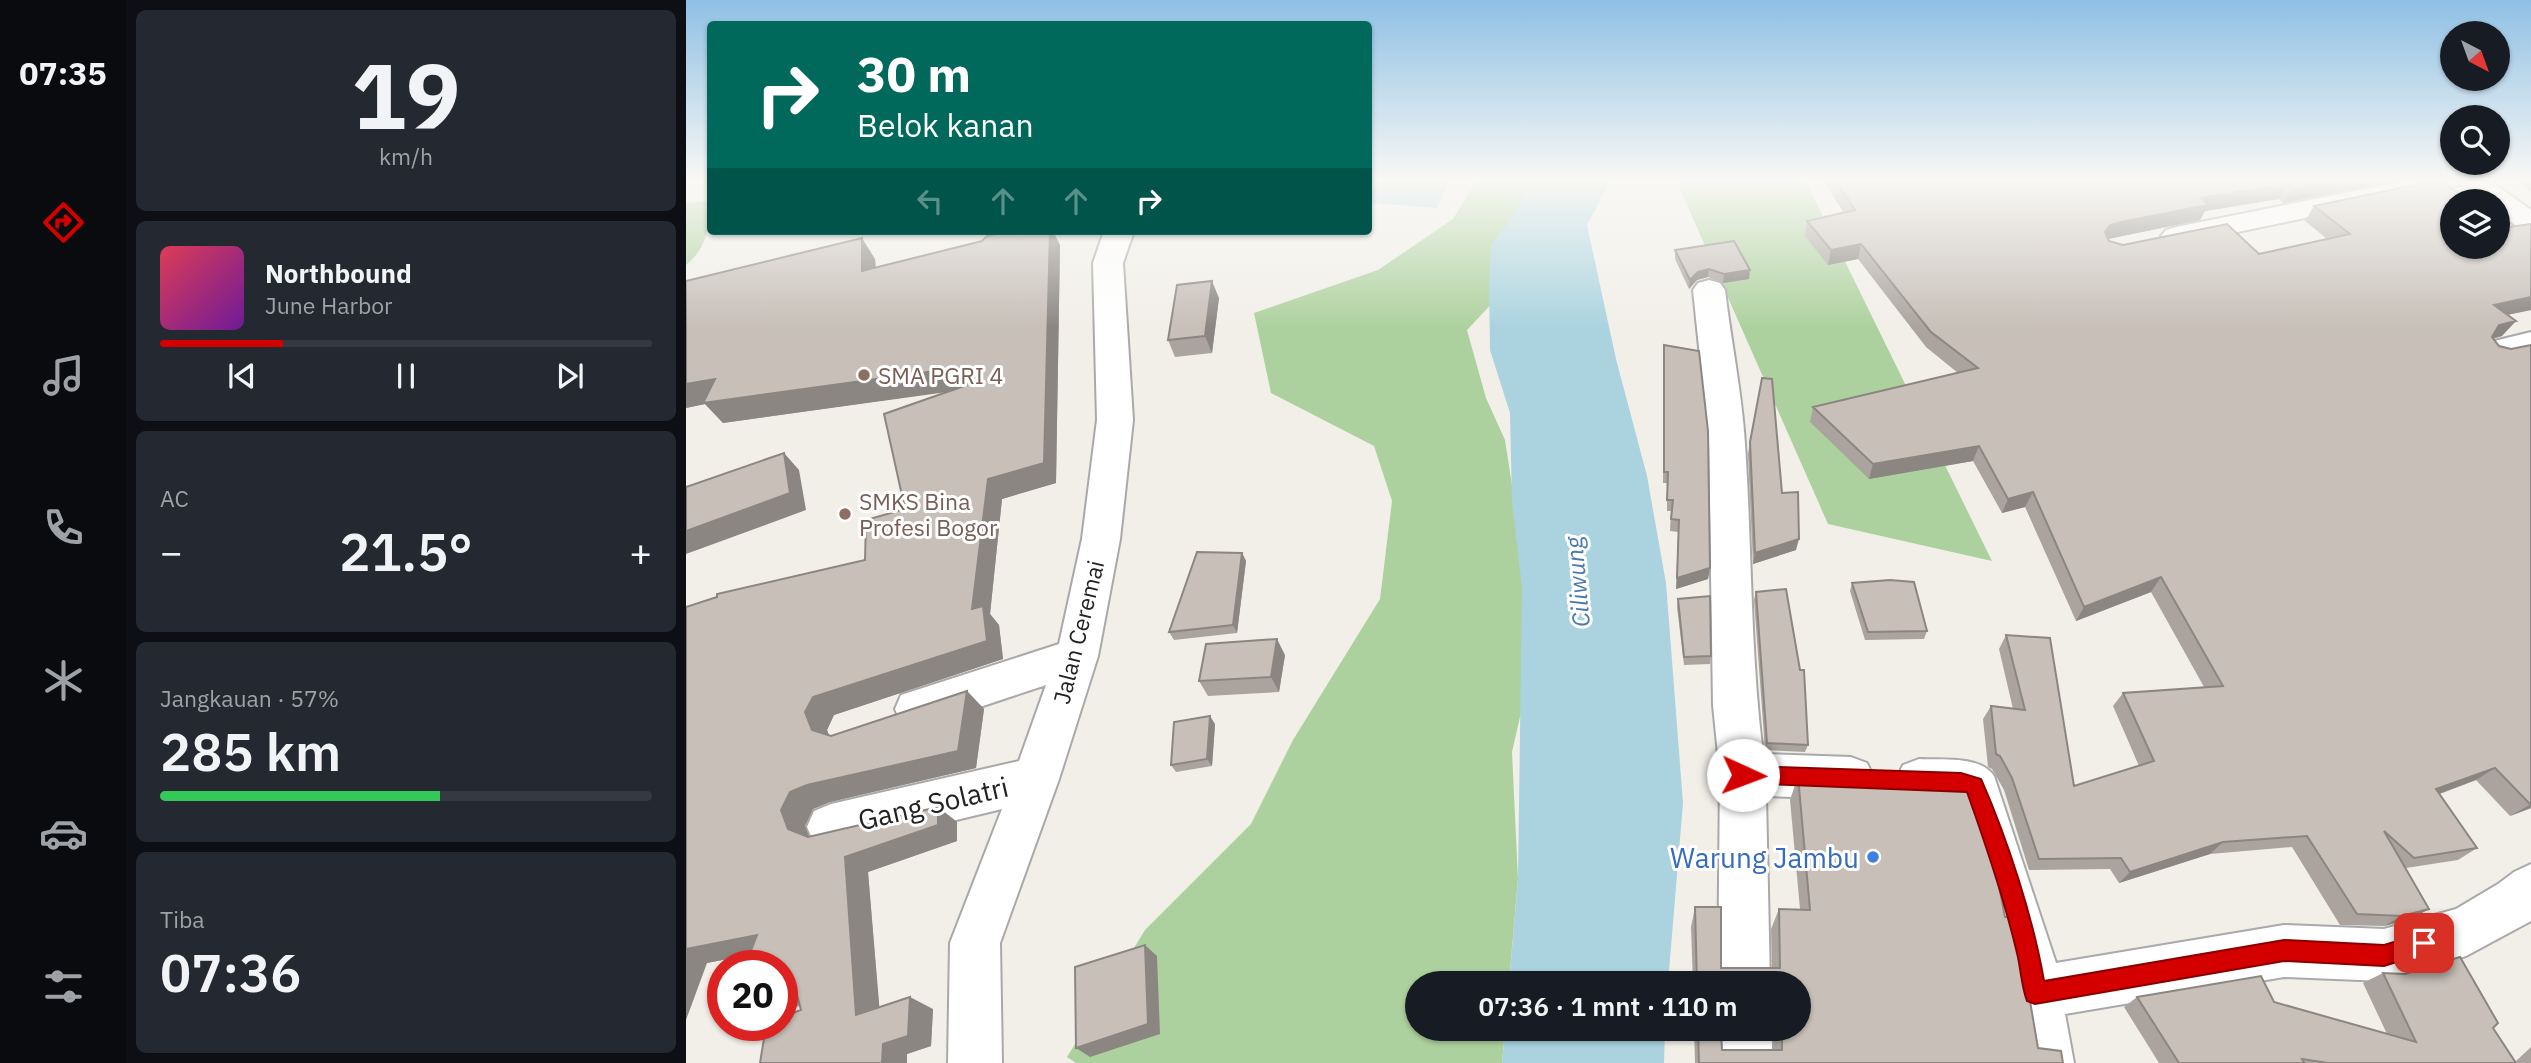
<!DOCTYPE html>
<html lang="id">
<head>
<meta charset="utf-8">
<style>
	body { margin:0; font-family:"IBM Plex Sans",sans-serif; background:#242831; color:#f1f3f6; height:100vh; display:flex; flex-direction:column; font-size:26px; white-space:nowrap }
	* { box-sizing:border-box; margin:0 }
	p { font-size:23px; color:#9ea1a6 }
	.icon { flex:none; width:38px; height:38px; fill:none; stroke:currentColor; stroke-width:2; stroke-linecap:round; stroke-linejoin:round }
	.map { position:relative; flex:1; overflow:hidden }
	.sheet { display:flex; flex-direction:column; gap:10px; padding:10px; background:#0d0f14; width:560px }
	.sheet>* { flex:none }
	.banner { position:absolute; left:21px; top:21px; width:665px; height:214px; border-radius:7px; box-shadow:0 2px 5px #0004; background:#00695c; color:#fff; overflow:hidden }
	.needle { width:46px; rotate:139deg }
	.buttons { position:absolute; left:1754px; top:21px; display:grid; gap:14px }
	.buttons a { display:grid; place-items:center; width:70px; height:70px; border-radius:50%; background:#171b24; box-shadow:0 2px 5px #0004; font-size:35px }
	.speed { position:absolute; left:21px; top:950px; display:flex; gap:14px; font-size:35px; font-weight:700; text-align:center }
	.speed>* { display:grid; place-content:center; width:91px; height:91px; border-radius:50%; background:#171b24; box-shadow:0 2px 5px #0004; line-height:1 }
	.speed .limit { border:10px solid #d22; background:#fff; color:#111 }
	.pin { position:absolute; display:grid; place-items:center; width:60px; height:60px; color:#fff; margin:-30px; border-radius:14px; box-shadow:0 4px 10px #0006 }
	.me { position:absolute; width:77px; margin:-38px; rotate:92deg; stroke-linejoin:round; filter:drop-shadow(0 0 5px #0008) }
	.turn { display:flex; align-items:center; gap:24px; height:147px; padding:0 35px; font-size:32px }
	.turn .icon { width:91px; height:91px; stroke-width:2.5 }
	.turn b { display:block; font-size:49px; line-height:60px }
	.lanes { display:flex; align-items:center; height:66px; padding:0 35px; background:#0003; justify-content:center; gap:35px; direction:ltr }
	.lanes .off { opacity:.35 }
	.big { font-size:52px; font-weight:600; line-height:1.1 }
	.sheet .card { flex:1; display:flex; flex-direction:column; justify-content:center; gap:10px; min-width:0; padding:0 24px; border-radius:10px; background:#242831 }
	.sheet .dial { align-items:center; gap:0 }
	.dial b { font-size:91px; line-height:1 }
	.song { display:flex; align-items:center; gap:21px }
	.cover { width:84px; height:84px; border-radius:10px; background:linear-gradient(135deg,hsl(350 70% 55%),hsl(280 70% 35%)) }
	.played { height:7px; border-radius:4px; background:linear-gradient(90deg,#d40000 25%,#363941 25%) }
	.keys { display:flex; justify-content:space-around; direction:ltr }
	.heat { display:flex; justify-content:space-between; align-items:center; font-size:38px; direction:ltr }
	.charge { height:10px; border-radius:5px; background:linear-gradient(90deg,#34c759 57%,#363941 0) }
	.trip { position:absolute; left:719px; top:971px; width:406px; height:70px; border-radius:35px; background:#171b24; box-shadow:0 2px 5px #0004; font-weight:600; line-height:70px; text-align:center }
	main { display:flex; flex:1; min-height:0 }
	.tab-bar { display:flex; flex-direction:column; width:126px; justify-content:space-around; align-items:center; background:#090b0e; color:#9ea1a6 }
	.tab-bar .icon { width:49px; height:49px }
	.tab-bar .current { color:#d40000 }
	.tab-bar b { font-size:32px; color:#f1f3f6 }
	.map>svg:first-child { display:block }
</style>
</head>
<body>
<main>
<nav class="tab-bar">
<b>07:35</b>
<svg class="icon current" aria-label="directions" viewBox="0 0 24 24"><path d="M12 3l9 9-9 9-9-9zM9 14v-3h6M13 9l2 2-2 2"/></svg>
<svg class="icon" aria-label="music" viewBox="0 0 24 24"><path d="M9 18V5l10-2v13"/><circle cx="6" cy="18" r="3"/><circle cx="16" cy="16" r="3"/></svg>
<svg class="icon" aria-label="phone" viewBox="0 0 24 24"><path d="M5 4h4l2 5-3 2q2 4 5 5l2-3 5 2v4C11 20 4 13 5 4z"/></svg>
<svg class="icon" aria-label="climate" viewBox="0 0 24 24"><path d="M12 3v18M4 7l16 10M4 17L20 7"/></svg>
<svg class="icon" aria-label="car" viewBox="0 0 24 24"><path d="M5 17H2v-5l4-1 3-4h7l3 4 3 1v5h-3M9 17h6M6 11h13"/><circle cx="7" cy="17" r="2"/><circle cx="17" cy="17" r="2"/></svg>
<svg class="icon" aria-label="filters" viewBox="0 0 24 24"><path d="M4 7h16M4 17h16"/><circle cx="9" cy="7" r="2"/><circle cx="15" cy="17" r="2"/></svg>
</nav>
<section class="sheet">
<div class="card dial"><b>19</b><p>km/h</p></div>
<div class="card">
<div class="song"><i class="cover"></i><div><b>Northbound</b><p>June Harbor</p></div></div>
<div class="played"></div>
<div class="keys"><svg class="icon" aria-label="previous" viewBox="0 0 24 24"><path d="M18 5L8 12l10 7zM5 5v14"/></svg><svg class="icon" aria-label="pause" viewBox="0 0 24 24"><path d="M8 5v14M16 5v14"/></svg><svg class="icon" aria-label="next" viewBox="0 0 24 24"><path d="M6 5l10 7-10 7zM19 5v14"/></svg></div>
</div>
<div class="card"><p>AC</p>
<div class="heat"><a>−</a><b class="big">21.5°</b><a>+</a></div>
</div>
<div class="card"><p>Jangkauan · 57%</p><b class="big">285 km</b><div class="charge"></div></div>
<div class="card"><p>Tiba</p><b class="big">07:36</b></div>
</section>
<div class="map">
<svg width="1845" height="1063" viewBox="0 0 1845 1063">
	<rect width="100%" height="100%" fill="#f2efe9"/>
	<!-- forest -->
	<path fill="#add19e" d="M791 180H864L813 296 781 330 800 398 819 440 829 505 850 597 840 691 826 752 832 879 823 983 732 984V1029H819L816 1063H390L381 1057 459 930 565 824 607 740 694 599 706 501 688 446 585 393 568 313 692 270 767 219Z
		M990 180H1119L1306 561 1142 524Z
		M19 201 24 203C25 227 19 250 0 265V203Z"/>
	<!-- water -->
	<path fill="#aad3df" d="M682 180H764L751 208 683 203Z
		M841 180H925L901 225 930 359 961 476 980 583 997 803 982 983H823L832 879 836 587 826 503 824 413 804 350 803 283 805 246 833 207Z
		M819 1029H979L978 1063H816Z"/>
	<g fill="none" stroke-linecap="round" stroke-linejoin="round">
		<defs>
			<path id="minor" d="M1723 180H1803L1845 210V232L1835 229 1811 212V201H1796L1774 184 1762 188 1490 245 1480 242 1475 236 1480 230 1490 227Z
				M418 231H448L437 263 447 420 434 539 412 656 373 779 314 943 316 1063H262L264 943 316 809 145 850 128 843 121 827 128 811 145 804 333 761 360 685 231 728 215 723 209 709 215 695 373 644 396 539 411 420 407 263Z
				M1023 280 1034 283 1039 290C1045 341 1056 393 1059 444 1066 547 1064 651 1077 754L1165 757 1181 763 1188 778 1181 793 1165 799 1080 796 1084 984H1032L1034 774 1027 705 1023 442 1007 290 1012 283Z
				M1845 332V354L1812 362 1800 359 1795 351 1800 343Z
				M1233 759C1255 760 1294 755 1308 776L1370 963 1598 925 1698 929 1770 909 1812 884 1828 872 1845 864V921L1780 956 1698 981 1598 977 1379 1014 1388 1063H1334L1317 955 1272 803 1233 801 1217 795 1210 780 1217 765Z
				M1032 1029H1086V1063H1032Z"/>
		</defs>
		<!-- minor casing -->
		<use href="#minor" stroke="#a9a9a9" stroke-width="4"/>
		<!-- minor -->
		<use href="#minor" fill="#fff" fill-rule="evenodd"/>
	</g>
	<!-- wall -->
	<path fill="#aba49e" d="M1137 180H1712L1597 203 1593 199 1519 211 1514 220 1422 239 1423 241 1437 245 1573 254 1641 239 1619 221 1628 206 1823 227 1845 224V310L1821 315 1816 336 1807 339 1813 346 1825 349 1845 345V808L1824 816 1790 780 1754 794 1791 848 1772 860 1720 868 1743 909 1725 919 1698 926 1654 925 1606 847 1524 854 1433 883 1424 869 1343 870 1318 790 1306 769 1302 767 1297 719 1305 706 1327 709 1313 649 1320 635 1388 786 1453 766 1427 706 1437 693 1518 687 1465 592 1390 621 1339 507 1316 513 1287 461 1183 479 1124 422 1127 407 1272 373 1240 347 1172 259 1142 265 1119 236 1121 221 1158 213Z
		M1831 180H1845V191Z
		M374 245 370 483 316 499 304 614 313 625 317 659 148 715 141 730 143 736H145L281 691 298 709 290 768 144 802 127 809 119 826 123 837 252 807 271 822V841L182 872 193 1007 247 1009 245 1046 221 1054V1063H74L115 1010 114 1006 96 1009V966L63 955 21 963 0 607 179 560 219 509 263 391 37 423 19 404 0 408V281L189 259 190 268Z
		M989 250 1063 279 1037 283 1022 277 1011 280 1003 289 989 259Z
		M533 298 526 353 489 357 482 340Z
		M978 345 1024 568 1022 579 990 589 992 532 984 531 985 511H981V483H977Z
		M1064 442 1096 493 1110 550 1067 564 1062 454Z
		M556 553 560 561 551 633 488 640 483 632Z
		M1166 583 1241 631 1238 639 1179 640 1164 591Z
		M1070 592 1122 745 1119 752 1079 750 1068 600Z
		M992 599 1025 656 1024 664 998 665 991 607Z
		M599 655 593 692 522 696 513 681Z
		M529 724 526 766 490 772 485 765Z
		M1112 776 1319 917 1352 1048 1377 1063H1009L1008 1029H1035L1036 1050H1088V1029H1113V984H1007L1005 927 1009 907 1035 968H1086L1085 929 1093 909H1114L1104 800Z
		M1697 973 1807 1028 1829 1062 1845 1047V1063H1473L1438 1007 1451 997 1588 1002 1701 1034 1677 983Z"/>
	<!-- shaded-wall -->
	<path fill="#8b8681" d="M1647 180H1712L1597 203 1606 188Z
		M1602 184 1593 199 1519 211 1514 220 1417 240 1419 232 1424 225 1515 198Z
		M364 231H367L374 245 370 483 316 499 304 614 313 625 317 659 148 715 141 730 148 747 126 730 119 712 127 697 286 609 302 479Z
		M176 238 189 259 191 292 176 271Z
		M1175 244 1172 259 1142 265 1145 250Z
		M1023 269 1022 277 1011 280 1003 289 1004 280 1012 272Z
		M1064 270 1063 279 1037 283 1038 274Z
		M526 281 533 298 526 353 519 336Z
		M1845 297V310L1795 320 1808 305Z
		M1830 321 1816 336 1799 340 1813 325Z
		M277 367 290 388 37 423 19 404 0 408V384L29 379Z
		M1293 446 1287 461 1183 479 1187 464Z
		M98 453 113 470 120 510 0 554V531Z
		M1347 492 1339 507 1316 513 1322 499Z
		M1113 539 1110 550 1067 564 1069 553Z
		M556 553 560 561 551 633 547 625Z
		M1024 568 1022 579 990 589 991 578Z
		M1475 577 1465 592 1390 621 1398 607Z
		M591 639 599 655 593 692 585 677Z
		M281 691 298 709 290 768 144 802 127 809 119 826 126 844 102 829 95 810 104 792Z
		M524 716 529 724 526 766 521 759Z
		M1809 768 1790 780 1733 801 1750 789Z
		M1845 804V808L1824 816Z
		M252 807 271 822V841L182 872 195 1026 170 1015 159 857Z
		M1537 842 1524 854 1433 883 1444 872Z
		M1743 909 1725 919 1698 926 1716 916Z
		M71 935 97 948 21 963 0 1020V949Z
		M459 945 471 956 474 1034 404 1057 390 1048Z
		M224 997 247 1009 245 1046 221 1054V1063H196L197 1044Z"/>
	<!-- building -->
	<path fill="#c7bfb8" stroke="#8b8681" stroke-width="2" d="M1149 180H1647L1606 188 1602 184 1515 198 1522 205 1435 222 1424 225 1419 232 1423 241 1437 245 1541 224 1573 254 1664 234 1628 206 1753 180 1785 201H1766V247H1811V219L1823 227 1845 224V297L1808 305 1830 321 1813 325 1806 337 1813 346 1825 349 1845 345V804H1844L1809 768 1750 789 1791 848 1728 858 1698 831 1743 909 1716 916 1671 914 1621 836 1537 842 1444 872 1435 858 1353 859 1326 778 1314 756 1310 754 1305 706 1339 710 1320 635 1364 638 1388 786 1468 761 1437 693 1537 686 1475 577 1398 607 1347 492 1322 499 1293 446 1187 464 1127 407 1292 368 1245 332 1175 244 1145 250 1121 221 1169 210Z
		M327 231H364L358 463 302 479 286 609 297 606 301 641 127 697 119 712 126 730 145 736 281 691 272 751 121 785 104 792 95 810 102 829 122 837 252 807V825L159 857 170 1015 224 997 222 1036 197 1044 196 1063H74L80 1026H96V1017L115 1010 110 991 96 993V966H59L71 935 0 949V607L31 597V594L179 560 180 520 219 509 198 414 281 385 277 367 17 403 29 379 0 384V281L176 238V271L296 241 301 236Z
		M1048 241 1064 270 1038 274 1023 269 1012 272 1004 280 989 250Z
		M526 281 519 336 482 340 491 285Z
		M978 345 1013 351 1022 431 1024 568 991 578 993 520 985 519 987 500H981L982 472H978Z
		M1076 378 1086 379 1096 493 1112 492 1113 539 1069 553 1064 442Z
		M98 453 104 493 0 531V487Z
		M511 552 556 553 547 625 483 632Z
		M1204 580 1228 582 1241 631 1182 632 1166 583Z
		M1100 589 1114 670H1118L1122 745 1081 743 1070 592Z
		M1024 596 1025 656 998 657 992 599Z
		M591 639 585 677 513 681 520 644Z
		M524 716 521 759 485 765 488 722Z
		M1112 776 1285 782 1306 849 1319 917H1327L1333 936 1352 1048 1375 1051 1377 1063H1013L1012 1029H1035L1036 1050H1096V1029H1113V984H1011L1009 907H1035V968H1094L1093 909 1124 910Z
		M459 945 462 1024 390 1048 389 967Z
		M1774 957 1812 1023 1807 1028 1830 1063H1642L1616 1059 1618 1063H1493L1451 997 1575 976 1588 1002 1730 1042 1697 973 1719 974Z"/>
	<!-- sky -->
	<linearGradient id="sky" x2="0" y2="1"><stop stop-color="#8fc0e4"/><stop offset="0.55" stop-color="#f9f8f5"/><stop offset="1" stop-color="#f9f8f5" stop-opacity="0"/></linearGradient>
	<rect width="1845" height="328" fill="url(#sky)"/>
	<!-- route -->
	<path fill="#d40000" stroke="#8a0000" stroke-width="2" d="M1057 766 1275 773 1295 779C1321 838 1347 917 1358 981L1598 940 1698 945 1738 933 1746 936 1749 943 1746 951 1698 966 1598 961 1349 1004 1341 1001C1335 985 1335 969 1331 953 1318 898 1300 845 1281 792L1057 783 1050 781 1047 775 1050 768Z"/>
	<!-- markers -->
	<g fill="#8d6e63" stroke="#fff" stroke-width="2.5">
		<circle cx="178" cy="375" r="7"/>
		<circle cx="159" cy="514" r="7"/>
	</g>
	<circle fill="#3f7fe0" stroke="#fff" stroke-width="2.5" cx="1187" cy="857" r="7"/>
	<g text-anchor="middle" dominant-baseline="central" stroke-width="6" stroke-linejoin="round" paint-order="stroke">
		<!-- education labels -->
		<g font-size="23" fill="#785e54" stroke="#fff" text-anchor="start">
			<text x="192" y="375">SMA PGRI 4</text>
			<text x="173" y="501">SMKS Bina<tspan x="173" dy="26">Profesi Bogor</tspan></text>
		</g>
		<!-- street labels -->
		<g font-size="23" fill="#222" stroke="#fff">
			<text transform="translate(392 632) rotate(-76)">Jalan Ceremai</text>
		</g>
		<!-- water labels -->
		<g font-size="24" font-style="italic" fill="#4a7aab" stroke="#fff">
			<text transform="translate(891 582) rotate(-95)">Ciliwung</text>
		</g>
		<!-- near-street labels -->
		<g font-size="28" fill="#222" stroke="#fff">
			<text transform="translate(247 803) rotate(-13)">Gang Solatri</text>
		</g>
		<!-- near-shop labels -->
		<g font-size="28" fill="#366cbe" stroke="#fff" text-anchor="end">
			<text x="1173" y="857">Warung Jambu</text>
		</g>
	</g>
</svg>
<div class="buttons">
<a><svg class="needle" viewBox="-14 -14 28 28"><path d="M0-13l5 13h-10z" fill="#e53935"/><path d="M0 13l5-13h-10z" fill="#9ea1a6"/></svg></a>
<a><svg class="icon" aria-label="search" viewBox="0 0 24 24"><circle cx="10" cy="10" r="6"/><path d="M15 15l6 6"/></svg></a>
<a><svg class="icon" aria-label="layers" viewBox="0 0 24 24"><path d="M12 4l9 5-9 5-9-5zM3 14l9 5 9-5"/></svg></a>
</div>
<div class="speed"><div class="limit">20</div></div>
<div class="pin" style="left:1738px;top:943px;background:#d93025"><svg class="icon" aria-label="arrive" viewBox="0 0 24 24"><path d="M6 21V4h12l-3 4 3 4H6"/></svg></div>
<svg class="me" style="left:1057px;top:775px" viewBox="-20 -20 40 40"><circle r="19" fill="#fff"/><path d="M0-13L10 11 0 6-10 11z" fill="#d40000"/></svg>
<div class="trip">07:36 · 1 mnt · 110 m</div>
<div class="banner">
<div class="turn"><svg class="icon" aria-label="right" viewBox="0 0 24 24"><path d="M7 20v-9h11M14 6l5 5-5 5"/></svg><div><b>30 m</b>Belok kanan</div></div>
<div class="lanes"><svg class="icon off" aria-label="left" viewBox="0 0 24 24"><path d="M17 20v-9H6M10 6l-5 5 5 5"/></svg><svg class="icon off" aria-label="ahead" viewBox="0 0 24 24"><path d="M12 20V5M6 11l6-6 6 6"/></svg><svg class="icon off" aria-label="ahead" viewBox="0 0 24 24"><path d="M12 20V5M6 11l6-6 6 6"/></svg><svg class="icon" aria-label="right" viewBox="0 0 24 24"><path d="M7 20v-9h11M14 6l5 5-5 5"/></svg></div>
</div>
</div>
</main>
</body>
</html>
